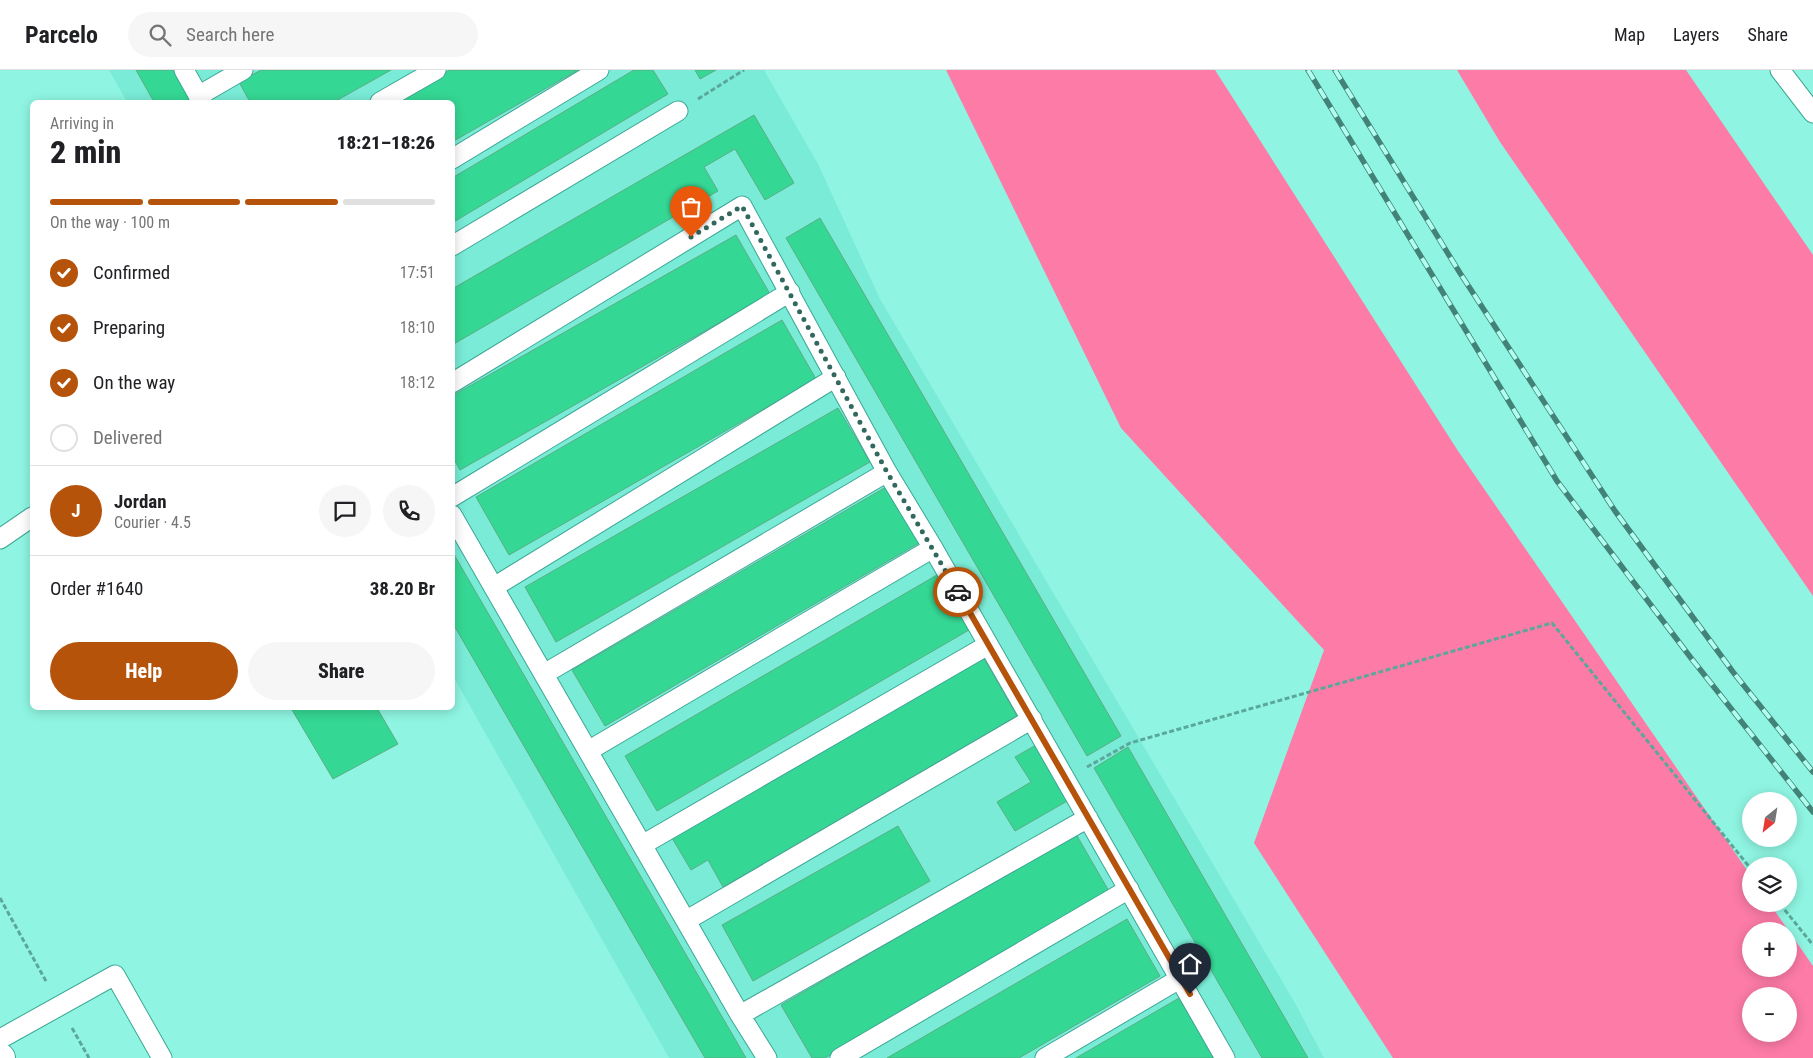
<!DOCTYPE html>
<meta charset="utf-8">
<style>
body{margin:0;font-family:"Roboto Condensed",sans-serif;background:#f6f6f6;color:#202124;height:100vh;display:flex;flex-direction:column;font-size:19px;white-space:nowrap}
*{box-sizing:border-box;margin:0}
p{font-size:16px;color:#757577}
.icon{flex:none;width:28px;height:28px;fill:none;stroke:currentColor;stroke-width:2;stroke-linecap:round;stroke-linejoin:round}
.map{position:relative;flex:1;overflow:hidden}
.side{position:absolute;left:30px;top:30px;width:425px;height:610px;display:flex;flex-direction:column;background:#fff;border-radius:8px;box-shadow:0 2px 12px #0003}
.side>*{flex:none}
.needle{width:32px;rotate:210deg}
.tools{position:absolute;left:1742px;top:722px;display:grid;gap:10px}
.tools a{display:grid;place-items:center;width:55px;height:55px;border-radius:50%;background:#fff;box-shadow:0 2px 12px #0003;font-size:25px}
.pin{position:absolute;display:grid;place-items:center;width:42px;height:42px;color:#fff;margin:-51px -21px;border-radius:50% 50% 50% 0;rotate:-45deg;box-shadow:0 0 5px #0007}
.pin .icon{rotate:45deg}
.courier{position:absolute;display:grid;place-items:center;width:50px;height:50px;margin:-25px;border:4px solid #b45309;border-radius:50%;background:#fff;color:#222;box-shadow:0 1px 6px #0007}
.head em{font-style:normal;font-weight:800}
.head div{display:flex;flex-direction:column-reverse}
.head{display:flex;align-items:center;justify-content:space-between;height:85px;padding:0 20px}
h1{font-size:32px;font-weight:800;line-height:38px}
.bar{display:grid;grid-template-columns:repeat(4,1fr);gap:8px 5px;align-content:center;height:60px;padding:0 20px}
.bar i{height:6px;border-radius:4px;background:#e0e0e0}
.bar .selected{background:#b45309}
.bar p{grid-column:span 4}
.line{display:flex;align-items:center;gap:12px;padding:0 20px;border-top:1px solid #e0e0e0}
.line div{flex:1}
.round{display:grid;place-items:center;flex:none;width:52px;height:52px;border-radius:26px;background:#f6f6f6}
ol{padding:0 20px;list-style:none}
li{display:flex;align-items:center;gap:15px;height:55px}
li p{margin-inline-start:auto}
li .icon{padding:5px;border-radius:50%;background:#b45309;color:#fff;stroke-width:4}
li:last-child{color:#757577}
li i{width:28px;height:28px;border:2px solid #e0e0e0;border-radius:50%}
.primary-button{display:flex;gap:10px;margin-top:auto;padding:10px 20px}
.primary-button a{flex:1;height:58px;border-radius:30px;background:#b45309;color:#fff;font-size:20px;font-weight:800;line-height:58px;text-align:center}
.primary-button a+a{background:#f6f6f6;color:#202124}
header{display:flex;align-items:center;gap:30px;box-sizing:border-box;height:70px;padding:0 25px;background:#fff;border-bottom:1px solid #e0e0e0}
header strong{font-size:24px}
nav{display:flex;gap:28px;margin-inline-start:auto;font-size:18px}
.search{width:350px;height:45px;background:#f6f6f6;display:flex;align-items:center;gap:12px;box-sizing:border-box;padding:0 18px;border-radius:28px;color:#757577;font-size:19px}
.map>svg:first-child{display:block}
</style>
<header>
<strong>Parcelo</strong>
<div class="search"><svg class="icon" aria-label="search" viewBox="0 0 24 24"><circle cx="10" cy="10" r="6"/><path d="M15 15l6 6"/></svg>Search here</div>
<nav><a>Map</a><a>Layers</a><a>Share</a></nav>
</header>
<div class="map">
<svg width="1813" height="988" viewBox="0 0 1813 988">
<rect width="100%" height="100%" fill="#8ff5e2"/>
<path fill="#79ebd6" d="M109,0H764L818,94L880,229L1295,933L1324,988H669L453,606L452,32H127Z"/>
<path fill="#fc7ba7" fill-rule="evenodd" d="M946,0H1215L1458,381L1751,806V834H1770L1813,896V988H1393L1254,773L1324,580L1121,358ZM1751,861H1789V899H1751ZM1751,926H1789V964H1751Z
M1457,0H1686L1813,185V526L1500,72Z"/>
<path fill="#35d794" stroke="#5cad85" d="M136,0H176L194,32H154Z
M261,0H391L334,32H250L239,12Z
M450,0H578L452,72V32H393Z
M634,0H653L668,24L452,153V108Z
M695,0H716L700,9Z
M754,45L794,113L765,130L735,79L704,97L718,121L452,275V219Z
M820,148L1121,666L1087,686L786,168Z
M736,165L770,224L460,400L452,386V326Z
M782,250L816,309L509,485L476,427Z
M838,338L870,392L556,572L525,517Z
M886,417L919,473L605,656L572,600Z
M452,481L746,988H705L452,552Z
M937,505L969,560L657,741L625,686Z
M983,587L1017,646L723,817L708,790L691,800L672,768Z
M291,638H377L398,674L333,709Z
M1036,675L1069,730L1015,761L997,732L1031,712L1015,687Z
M1128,677L1308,988H1262L1094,698Z
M898,756L930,811L753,911L722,855Z
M1076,764L1110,823L825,988H812L781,935Z
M1127,849L1160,906L1019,988H887Z
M1179,928L1213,987L1212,988H1076Z"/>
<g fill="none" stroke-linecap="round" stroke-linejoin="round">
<g stroke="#3ca796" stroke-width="21">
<path id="lane" d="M184,0L202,32
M1780,0L1813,43
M198,26L243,0
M380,32L436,0
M452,89L599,0
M452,176L678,41
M452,313L742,136L887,402L933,478L1225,988
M452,427L790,222
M452,445L740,945L767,988
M0,469L32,447
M494,517L836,307
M544,604L887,402
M588,681L933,478
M642,775L988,575
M687,850L1032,649
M740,945L1088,748
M0,969L115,905L162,988
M840,988L1129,819
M1045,988L1181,908"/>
</g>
<g stroke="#3ca796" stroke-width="30">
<path id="secondary" d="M0,987L1,988"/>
</g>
<path stroke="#5ba799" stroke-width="3" stroke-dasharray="5 2.5" stroke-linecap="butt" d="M698,29L744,0
M1087,697L1130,673L1552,553L1751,799
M0,828L47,913
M1780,834L1813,875
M72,958L89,988"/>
<use href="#lane" stroke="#fff" stroke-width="19"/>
<use href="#secondary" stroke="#fff" stroke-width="28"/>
<g stroke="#438277" stroke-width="5.5">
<path id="rail" d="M1308,0L1557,411L1691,588L1813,742
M1335,0L1460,203L1615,441L1733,602L1813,702"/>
</g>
<use href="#rail" stroke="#b0feee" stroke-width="4" stroke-dasharray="11" stroke-linecap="butt"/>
</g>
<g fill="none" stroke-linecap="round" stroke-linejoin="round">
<path stroke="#32685e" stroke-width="5" stroke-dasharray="0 9" d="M691,167L742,136L887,402L958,522"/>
<path stroke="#b45309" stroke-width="6" d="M958,522L1190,924"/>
</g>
</svg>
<div class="tools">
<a><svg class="needle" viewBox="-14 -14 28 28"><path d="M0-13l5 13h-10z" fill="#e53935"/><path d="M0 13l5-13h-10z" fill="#757577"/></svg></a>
<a><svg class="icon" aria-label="layers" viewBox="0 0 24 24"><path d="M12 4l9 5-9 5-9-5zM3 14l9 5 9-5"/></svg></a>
<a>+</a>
<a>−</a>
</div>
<div class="pin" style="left:691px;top:167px;background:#ea580c"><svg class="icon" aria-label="bag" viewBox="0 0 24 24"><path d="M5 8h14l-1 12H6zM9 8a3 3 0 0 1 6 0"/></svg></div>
<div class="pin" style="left:1190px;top:924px;background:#1f2937"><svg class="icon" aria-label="home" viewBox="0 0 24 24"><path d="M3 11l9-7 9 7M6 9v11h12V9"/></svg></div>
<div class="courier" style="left:958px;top:522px"><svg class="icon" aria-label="car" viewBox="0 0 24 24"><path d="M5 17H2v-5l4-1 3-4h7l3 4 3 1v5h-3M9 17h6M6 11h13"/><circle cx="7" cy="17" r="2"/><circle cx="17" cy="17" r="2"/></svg></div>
<section class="side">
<div class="head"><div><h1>2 min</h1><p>Arriving in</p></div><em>18:21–18:26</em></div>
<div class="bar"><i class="selected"></i><i class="selected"></i><i class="selected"></i><i></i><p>On the way · 100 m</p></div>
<ol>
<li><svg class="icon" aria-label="check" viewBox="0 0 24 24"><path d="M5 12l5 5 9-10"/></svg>Confirmed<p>17:51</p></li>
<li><svg class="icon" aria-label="check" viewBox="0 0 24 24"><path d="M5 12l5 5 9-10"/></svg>Preparing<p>18:10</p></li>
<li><svg class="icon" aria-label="check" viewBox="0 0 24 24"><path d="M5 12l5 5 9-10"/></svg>On the way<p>18:12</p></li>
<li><i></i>Delivered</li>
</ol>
<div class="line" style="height:90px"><b class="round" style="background:#b45309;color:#fff">J</b><div><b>Jordan</b><p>Courier · 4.5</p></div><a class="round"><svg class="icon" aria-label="chat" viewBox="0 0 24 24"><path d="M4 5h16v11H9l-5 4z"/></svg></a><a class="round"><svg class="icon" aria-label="phone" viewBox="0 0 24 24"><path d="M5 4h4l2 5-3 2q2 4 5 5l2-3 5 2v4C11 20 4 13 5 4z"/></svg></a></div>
<div class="line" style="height:65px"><div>Order #1640</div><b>38.20 Br</b></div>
<div class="primary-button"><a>Help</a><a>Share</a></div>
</section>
</div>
